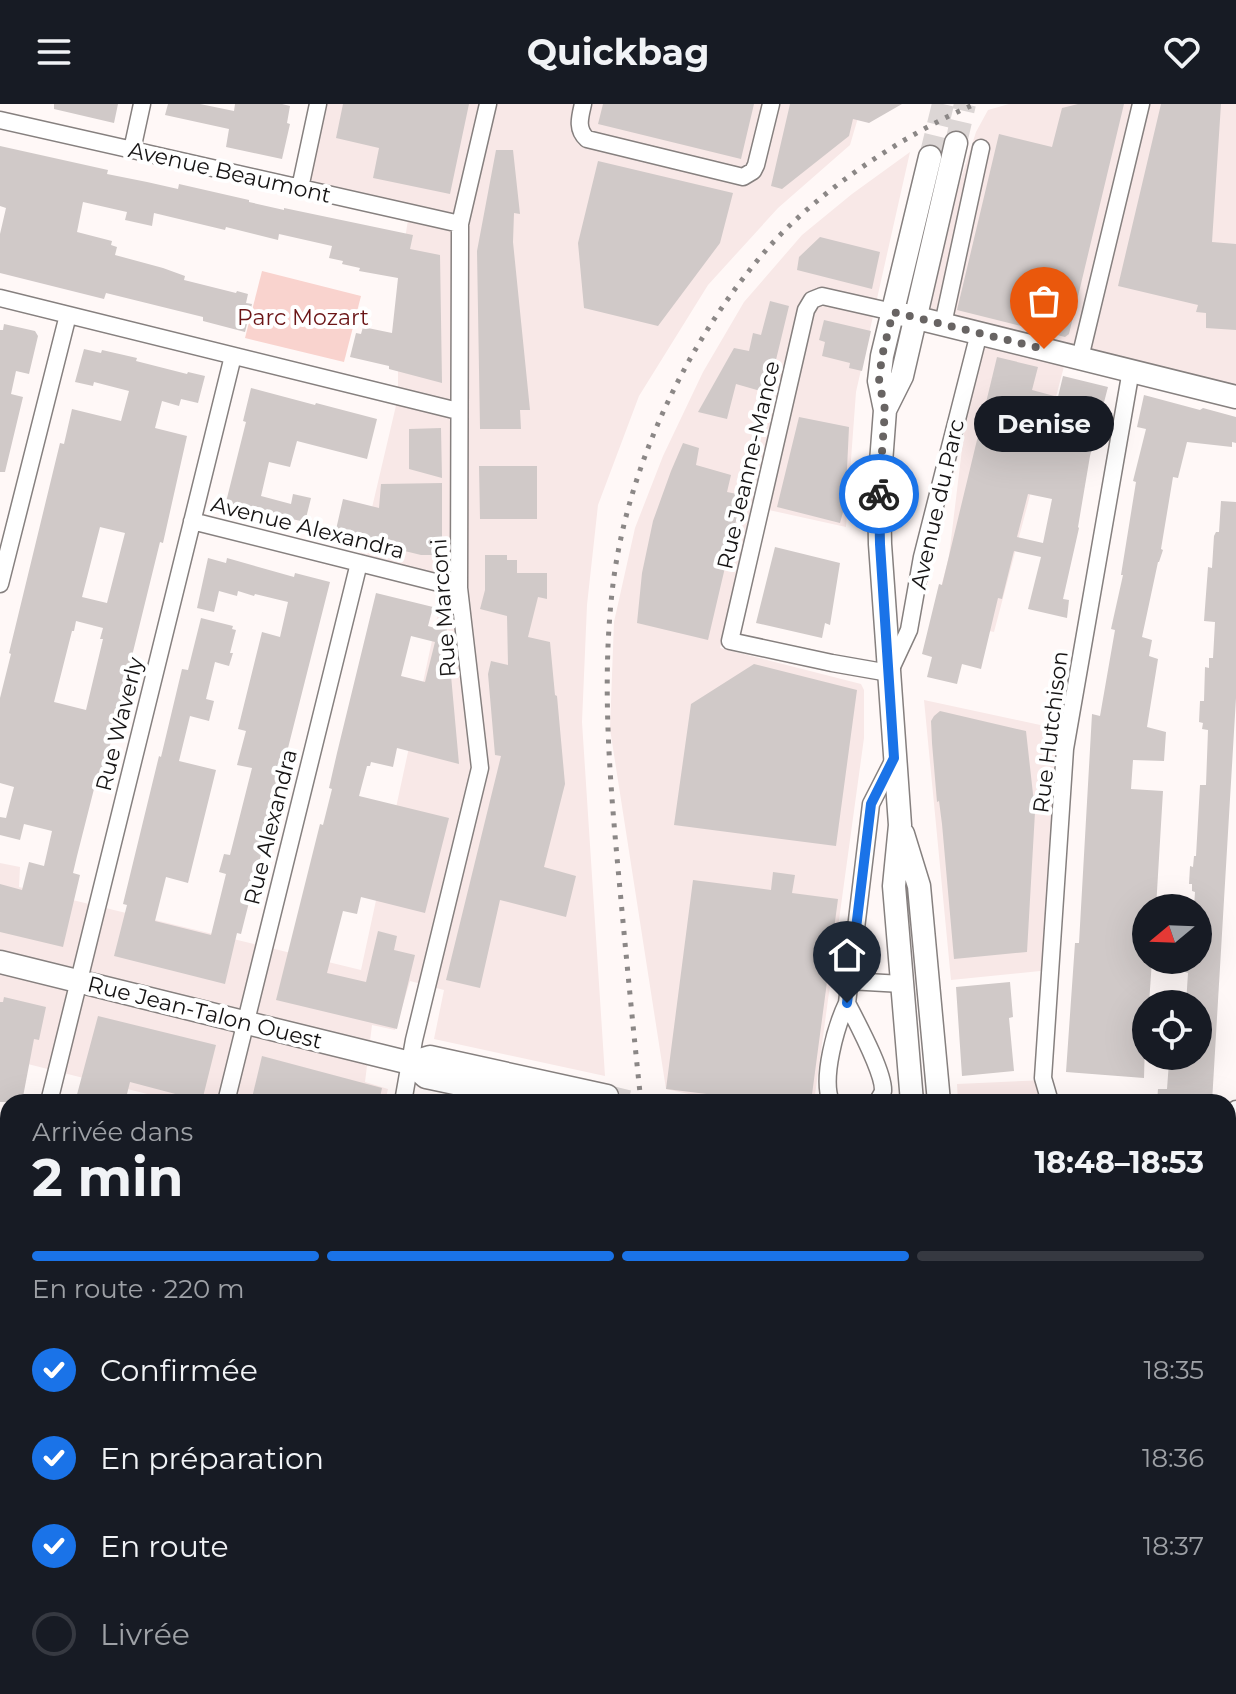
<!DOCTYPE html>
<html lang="fr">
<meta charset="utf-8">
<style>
body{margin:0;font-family:Montserrat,sans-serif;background:#242831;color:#f1f3f6;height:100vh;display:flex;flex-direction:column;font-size:30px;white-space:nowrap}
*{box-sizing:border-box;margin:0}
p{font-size:26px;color:#9ea1a6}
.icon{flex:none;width:44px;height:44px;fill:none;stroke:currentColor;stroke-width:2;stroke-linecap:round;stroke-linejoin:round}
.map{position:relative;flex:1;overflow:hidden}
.side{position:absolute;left:0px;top:990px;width:1236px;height:600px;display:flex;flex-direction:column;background:#171b24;border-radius:24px 24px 0 0;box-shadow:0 8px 32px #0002}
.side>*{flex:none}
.needle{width:52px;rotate:251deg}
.buttons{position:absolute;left:1132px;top:790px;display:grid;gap:16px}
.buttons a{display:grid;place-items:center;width:80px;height:80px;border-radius:50%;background:#171b24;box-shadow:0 8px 32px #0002;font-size:40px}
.pin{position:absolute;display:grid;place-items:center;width:68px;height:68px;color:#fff;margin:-82px -34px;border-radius:50% 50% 50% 0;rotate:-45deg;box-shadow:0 0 8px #0007}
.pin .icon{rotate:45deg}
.courier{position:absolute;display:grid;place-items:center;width:80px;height:80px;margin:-40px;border:6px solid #1a73e8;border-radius:50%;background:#fff;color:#222;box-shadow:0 2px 10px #0007}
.bubble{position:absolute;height:56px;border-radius:28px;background:#171b24;box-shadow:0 8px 32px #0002;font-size:26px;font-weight:700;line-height:56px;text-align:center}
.head em{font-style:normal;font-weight:700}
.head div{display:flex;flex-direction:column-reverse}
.head{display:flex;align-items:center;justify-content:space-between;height:136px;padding:0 32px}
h1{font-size:52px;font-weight:700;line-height:60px}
.bar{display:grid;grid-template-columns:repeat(4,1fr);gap:12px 8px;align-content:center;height:96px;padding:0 32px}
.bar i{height:10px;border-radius:6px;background:#363941}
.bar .selected{background:#1a73e8}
.bar p{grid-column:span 4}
ol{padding:0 32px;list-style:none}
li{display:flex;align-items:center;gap:24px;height:88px}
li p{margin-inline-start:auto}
li .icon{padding:8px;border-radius:50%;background:#1a73e8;color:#fff;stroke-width:4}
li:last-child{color:#9ea1a6}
li i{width:44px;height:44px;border:4px solid #363941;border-radius:50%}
header{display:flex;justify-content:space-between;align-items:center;height:104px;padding:0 32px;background:#171b24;font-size:36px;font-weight:700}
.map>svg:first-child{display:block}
</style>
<header><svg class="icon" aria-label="menu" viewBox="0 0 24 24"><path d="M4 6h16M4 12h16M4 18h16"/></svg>Quickbag<svg class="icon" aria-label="heart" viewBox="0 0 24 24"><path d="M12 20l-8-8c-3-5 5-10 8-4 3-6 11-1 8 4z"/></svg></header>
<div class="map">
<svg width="1236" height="1590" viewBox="0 0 1236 1590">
<rect width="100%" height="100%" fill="#fff8f7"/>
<path fill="#f8e8e7" d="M318,0H862L850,41L778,104L708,181L639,292L598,401L587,501L582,618L605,972L434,935L444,886L410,877L395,926L372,921L365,978L388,985L385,998H179L0,953V759L20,763L19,783L361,866L444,481L359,459L398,293V181L409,109L300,84Z
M1009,0H1236V288L1067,251L994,528L933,515L949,452L974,246L979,229L916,214L976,28L988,6Z
M910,48L856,288L846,423L755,403L720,544L861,580L864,586V634L814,998H725L666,985L610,625L614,518L635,424L663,352L703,268L744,198L802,131L852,90Z
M924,596L1068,627L1050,866L951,876Z
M1046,976L1048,998H958L957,980Z
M1228,1022L1236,1023V1192L1228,1191Z
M8,1195V1262L0,1260V1218Z
M437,1582H664L665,1590H436Z"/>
<path fill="#f9d3ce" d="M262,167L361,192L344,258L245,234Z"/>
<path fill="#d0c9c8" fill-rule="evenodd" d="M54,0H118L114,19L54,5Z
M168,0H200L234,7L235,0H282L290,2L287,19L290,20L282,55L226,43L229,25L165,11Z
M343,0H469L450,90L373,74L379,44L336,34Z
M603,0H754L741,55L598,20Z
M790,0H902L869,19L853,15L849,32L782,85L771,82Z
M1078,0H1124L1069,230L1065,233L957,206L999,30L1052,43L1062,4Z
M1161,0H1221L1212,138L1236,140V226L1206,224V209L1196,208L1198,201L1118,182Z
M0,42L108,66L107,70L147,78L178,85L179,80L249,96V98L284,106V104L413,131L410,145L440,151L442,279L389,265V262L350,253L356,229L361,230L363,223L392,229L398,174L359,167L360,164L342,160L343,157L329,154L332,142L279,130L278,136L226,123L225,126L154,109L152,122L125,116L127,108L83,98L77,128L112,137L111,141L117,143L115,151L163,164L185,172L184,176L236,189L237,187L248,190L246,199L252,200L245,228L203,217V213L106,189L104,195L0,169V130L6,104L0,102Z
M496,46H513L520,110L514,109L513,138L530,306H520L521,325H480L477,147Z
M598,57L733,89L720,139L658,222L584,204L578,139Z
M820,133L880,148L872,185L797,166L799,153Z
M770,197L789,202L768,289L736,280L727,315L698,308L734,244L749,247L753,229L761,231Z
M824,216L871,227L862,267L849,264L850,259L822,252L825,238L819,236Z
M4,220L35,227L38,232L29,270L16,267L11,290L23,293L5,368H0V226H3Z
M84,245L101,249L102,246L137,254L136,257L187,270L188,268L205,272L198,299L181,295L179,302L162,297L155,324L187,332L163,439L160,438L100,682L95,681L77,752L73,769L80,771L63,843L0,828V780L22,786L29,758L44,762L52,727L24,720L20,736L0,731V713L6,714L14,683L0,679V594L11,550L9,549L60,339L64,340L72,305L121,317L129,287L94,278L93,282L75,278ZM100,423L125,429L107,499L82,493ZM76,517L103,524L100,535H103L86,606L54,598L72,527H74Z
M997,253L1038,263L1032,286L1058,293L1063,272L1108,283L1090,352L1078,423L1079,424L1063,495L1069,496L1067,514L1028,505L1041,453L1014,447L1002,495L998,494L981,565L962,560L957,580L927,573L932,553L922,550L939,480L942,481ZM1028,390L1052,395L1043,439L1017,433Z
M251,284L315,301L316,299L377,315L367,355L297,337L290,363L269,358L261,392L291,400L293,390L311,394L305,418L279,412L278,415L225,402L246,318L243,317Z
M1144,291L1200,306L1203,304L1236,313V339L1232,338V343L1187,338L1178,374L1173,373L1161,445L1163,446L1159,458H1158L1142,533L1152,536L1149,552L1158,555L1147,623L1166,628L1164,657L1133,656L1131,685L1163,687L1156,804H1146V856H1152L1149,900H1146L1144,974L1066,968L1075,839H1079L1092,610L1100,612L1115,526L1111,525L1123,471H1121L1136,378L1133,377L1146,325L1137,323Z
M799,313L849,323L846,386H849L840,419L777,403Z
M441,324L442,374L409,365V325Z
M683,339L699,344L696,361L731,371L727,388L742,391L708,536L637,519L642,469L653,417L671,367Z
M479,362H537V415H480Z
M442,379V451H421L335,430L343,395L379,404L381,380Z
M1221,397L1236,398V594L1212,998H1157L1158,985H1167L1169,958H1171V952H1198V900H1186L1188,869L1185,868L1186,856H1198V804H1194L1195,788L1192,787V780H1189L1190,762L1193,763L1194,752H1196L1200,681H1206L1208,626L1202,625L1203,619L1199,618L1200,597H1204L1205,563L1209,564V554H1213L1215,518L1204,517L1208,463L1212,464L1214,432L1216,428H1219Z
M775,443L840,459L830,521L825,519L822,534L756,519Z
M485,451H507V456H517V469H547V495L538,493L528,533L550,538L555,591L557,592L565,680L544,763L576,772L566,813L500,796L480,884L446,876L501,652L495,651L488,570L491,557L508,561L507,512L480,505L485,486Z
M208,454L226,459L227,454L294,473L295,469L330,478L241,830L237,829L225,880L114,852L127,801L123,800L159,652L161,653L182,565L188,566L201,514L233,522L232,525L236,526L230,549H233L229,562L215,558L206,595L214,597L209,617L190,612L179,657L216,666L188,779L166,773L155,817L211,831L226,770L219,768L224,750L230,751L252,664L237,661L246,627L238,625L262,528L280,533L288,498L255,490L254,492L238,487L237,492L219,487L214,508L197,504Z
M376,489L433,503L428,522L438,525L443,505H445L459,660L397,644L393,663L371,658L370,662H367L359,692L449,714L425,809L361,793L357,810L343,807L327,869L366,878L378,827L397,832L394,846L415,851L397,925L276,896L320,720L323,721L332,685L329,684L337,649ZM411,532L435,538L425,578L401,572Z
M754,560L857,586L836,742L674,721L691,600Z
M940,607L1026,627L1035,708L1027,848L954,855L942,720L939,697L937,698L932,639L931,617L934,612Z
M773,768L795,771L792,789L838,795L811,998H773L666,985L693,776L771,786Z
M1010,878L1013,913L1009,914L1014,967L962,972L956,883Z
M4,893L46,903L39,936L34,935L22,998H0V898H3Z
M98,912L216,941L202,997L130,978L125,998H75Z
M262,952L382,984L379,998H251Z"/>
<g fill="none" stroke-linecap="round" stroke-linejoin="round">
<path stroke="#dcd6d5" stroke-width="22" stroke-dasharray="22 11" stroke-linecap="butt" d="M956,39L965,0
M930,53L943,0
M607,992L632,998"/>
<g stroke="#86807f" stroke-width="19">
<path id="street" d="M583,0C580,13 576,25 587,35L743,73L753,67L756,61L771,0
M0,16L460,120
M132,46L142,0
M300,84L318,0
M0,194L458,307
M893,208L822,192L812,196L806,206L730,537L832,559L889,569L909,526L922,453L979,229
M943,220L981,44
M1080,254L1141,0
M192,417L459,484
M0,480L68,211
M849,877L902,880
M847,899C856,917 884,968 883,987C882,990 879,995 877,998
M49,998L233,252
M226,998L359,459
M403,998L414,936L480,664L459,484L460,132V120L488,0
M831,998C821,974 836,922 847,899L871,700L894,655
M1050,998L1043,974L1065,645L1131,266
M1231,1083L1236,1005
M1228,1138L1230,1103
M0,1206L8,1172
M0,1259L8,1261
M1228,1475H1236
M445,1590L446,1582
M1200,1590L1201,1582"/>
</g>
<g stroke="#86807f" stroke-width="25">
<path id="secondary" d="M893,208L1236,293
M885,306L902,272L956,39
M903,730L919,782L939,998
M0,858L410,959L426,973L545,998
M410,959L430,953L607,992
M912,998L894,782L900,721L880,440L879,385L885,306L879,277L882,252L930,53
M1228,1083L1236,1084
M1228,1103L1236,1102"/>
</g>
<use href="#street" stroke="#fff" stroke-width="16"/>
<use href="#secondary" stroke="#fff" stroke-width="22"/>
<path stroke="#8b8786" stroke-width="5" stroke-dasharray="4 8" stroke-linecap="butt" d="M641,998C633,924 626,850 619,775C610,678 601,578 613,480C628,360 689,234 768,144C819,86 905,30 975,0
M701,1582L702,1590"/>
</g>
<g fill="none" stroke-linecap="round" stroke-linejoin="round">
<path stroke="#686463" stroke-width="8" stroke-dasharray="0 14.4" d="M879,390L885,306L879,277L882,252L893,208L1044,245"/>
<path stroke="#1a73e8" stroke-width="10" d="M847,899L871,700L894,654L880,440L879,390"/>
</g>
<g text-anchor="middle" stroke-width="8" stroke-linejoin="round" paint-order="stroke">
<g font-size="22" fill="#161414" stroke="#fff">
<text transform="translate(230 68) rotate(13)" y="8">Avenue Beaumont</text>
<text transform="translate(748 361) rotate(-77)" y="8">Rue Jeanne-Mance</text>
<text transform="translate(937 400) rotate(-77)" y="8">Avenue du Parc</text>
<text transform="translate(308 423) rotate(14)" y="8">Avenue Alexandra</text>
<text transform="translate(443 504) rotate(-94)" y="8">Rue Marconi</text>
<text transform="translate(119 620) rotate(-76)" y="8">Rue Waverly</text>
<text transform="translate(1050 628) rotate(-83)" y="8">Rue Hutchison</text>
<text transform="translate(270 723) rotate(-76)" y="8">Rue Alexandra</text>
<text transform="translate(205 908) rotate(14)" y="8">Rue Jean-Talon Ouest</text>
</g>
<g font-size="22" fill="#6b1516" stroke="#fff">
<text x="303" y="221">Parc Mozart</text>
</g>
</g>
</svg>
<div class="buttons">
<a><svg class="needle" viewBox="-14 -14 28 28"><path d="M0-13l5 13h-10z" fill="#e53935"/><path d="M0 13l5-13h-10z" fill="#9ea1a6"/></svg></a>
<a><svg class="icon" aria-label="locate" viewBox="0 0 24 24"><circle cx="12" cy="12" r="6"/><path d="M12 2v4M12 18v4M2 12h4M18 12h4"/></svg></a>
</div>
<div class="pin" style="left:1044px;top:245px;background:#ea580c"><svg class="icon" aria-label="bag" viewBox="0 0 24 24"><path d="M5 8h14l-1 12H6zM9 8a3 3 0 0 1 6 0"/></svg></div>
<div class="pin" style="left:847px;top:899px;background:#1f2937"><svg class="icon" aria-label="home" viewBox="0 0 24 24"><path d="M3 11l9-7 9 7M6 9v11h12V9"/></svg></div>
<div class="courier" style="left:879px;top:390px"><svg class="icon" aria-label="bike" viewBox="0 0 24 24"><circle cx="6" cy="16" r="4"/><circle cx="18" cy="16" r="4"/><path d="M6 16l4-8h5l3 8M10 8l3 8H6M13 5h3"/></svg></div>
<div class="bubble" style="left:974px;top:292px;width:140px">Denise</div>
<section class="side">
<div class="head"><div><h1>2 min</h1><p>Arrivée dans</p></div><em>18:48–18:53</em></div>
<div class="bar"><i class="selected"></i><i class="selected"></i><i class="selected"></i><i></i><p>En route · 220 m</p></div>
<ol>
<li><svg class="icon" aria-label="check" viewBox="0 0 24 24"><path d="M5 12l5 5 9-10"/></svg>Confirmée<p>18:35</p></li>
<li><svg class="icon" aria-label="check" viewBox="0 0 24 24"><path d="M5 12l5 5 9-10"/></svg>En préparation<p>18:36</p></li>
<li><svg class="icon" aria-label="check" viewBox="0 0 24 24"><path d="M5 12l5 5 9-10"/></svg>En route<p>18:37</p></li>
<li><i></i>Livrée</li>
</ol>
</section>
</div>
